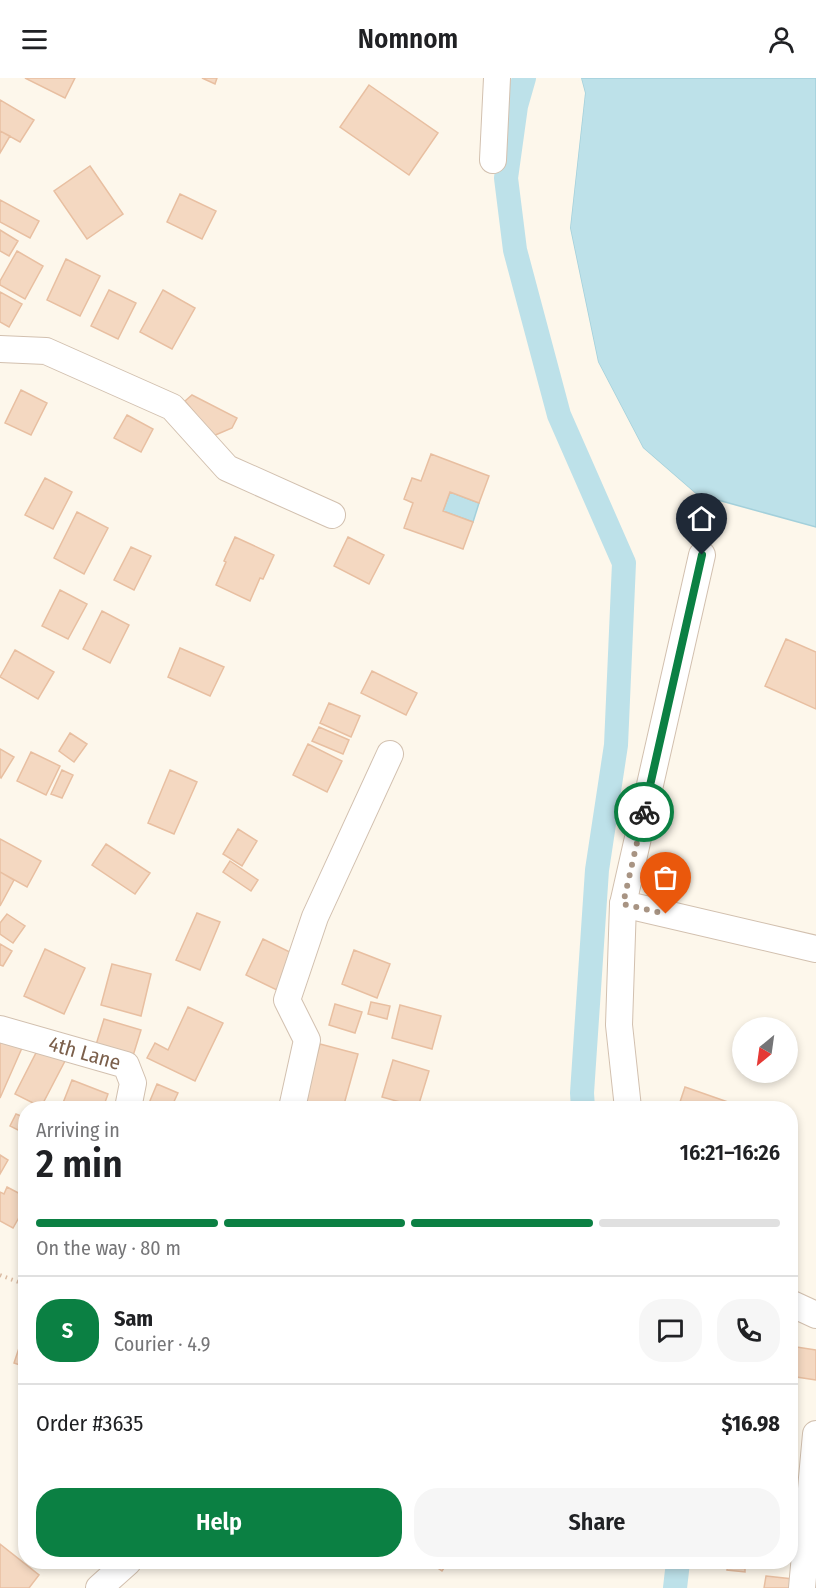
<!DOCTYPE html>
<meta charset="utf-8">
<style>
body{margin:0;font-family:"Fira Sans Condensed",sans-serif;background:#f6f6f6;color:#202124;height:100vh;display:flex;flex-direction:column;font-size:22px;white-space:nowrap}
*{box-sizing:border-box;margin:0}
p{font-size:20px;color:#757577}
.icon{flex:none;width:33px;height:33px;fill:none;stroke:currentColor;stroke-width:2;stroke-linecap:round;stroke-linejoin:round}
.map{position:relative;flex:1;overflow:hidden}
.sheet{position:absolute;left:18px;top:1023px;width:780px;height:468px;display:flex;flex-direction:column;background:#fff;border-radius:24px;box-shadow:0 3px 9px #0003}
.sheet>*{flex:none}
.needle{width:39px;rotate:209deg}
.buttons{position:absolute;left:732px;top:939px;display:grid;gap:12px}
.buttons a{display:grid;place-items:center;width:66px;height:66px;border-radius:50%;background:#fff;box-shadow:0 3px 9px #0003;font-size:30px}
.pin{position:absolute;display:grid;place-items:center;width:51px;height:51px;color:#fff;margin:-62px -26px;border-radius:50% 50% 50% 0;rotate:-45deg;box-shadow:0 0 6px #0007}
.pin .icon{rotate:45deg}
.courier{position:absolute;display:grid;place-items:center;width:60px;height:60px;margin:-30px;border:4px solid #0b8043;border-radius:50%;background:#fff;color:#222;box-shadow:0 2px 8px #0007}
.head em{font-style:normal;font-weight:600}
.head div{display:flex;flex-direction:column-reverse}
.head{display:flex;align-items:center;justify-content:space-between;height:102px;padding:0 18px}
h1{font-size:39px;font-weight:600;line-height:45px}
.bar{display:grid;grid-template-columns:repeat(4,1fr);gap:9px 6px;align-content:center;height:72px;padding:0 18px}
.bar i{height:8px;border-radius:4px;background:#e0e0e0}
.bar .current{background:#0b8043}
.bar p{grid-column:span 4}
.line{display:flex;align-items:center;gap:15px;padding:0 18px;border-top:2px solid #e0e0e0}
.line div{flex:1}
.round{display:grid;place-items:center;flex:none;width:63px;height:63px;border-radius:24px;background:#f6f6f6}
.action{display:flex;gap:12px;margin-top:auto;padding:12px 18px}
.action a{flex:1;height:69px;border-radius:24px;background:#0b8043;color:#fff;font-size:24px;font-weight:600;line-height:69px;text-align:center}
.action a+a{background:#f6f6f6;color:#202124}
header{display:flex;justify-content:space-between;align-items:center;height:78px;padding:0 18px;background:#fff;font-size:27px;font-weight:600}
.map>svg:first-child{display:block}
</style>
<header><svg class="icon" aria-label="menu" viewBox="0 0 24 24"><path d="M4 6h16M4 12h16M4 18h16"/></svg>Nomnom<svg class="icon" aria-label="person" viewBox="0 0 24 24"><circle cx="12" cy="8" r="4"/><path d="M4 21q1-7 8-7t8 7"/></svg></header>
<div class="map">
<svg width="816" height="1510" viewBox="0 0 816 1510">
<rect width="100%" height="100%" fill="#fdf7eb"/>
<path fill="#bde1e9" stroke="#a3d0db" stroke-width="1.5" d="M581,0H816V449L696,416L643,370L598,284L570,150L585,15Z
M450,414L479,425L473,444L443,433Z"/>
<path fill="#fdf7eb" d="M578,0H581L585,15L570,150L598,284L643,370L696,416L693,417L641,372L595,285L567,150L582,15Z"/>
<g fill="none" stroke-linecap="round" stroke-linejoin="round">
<path stroke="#bde1e9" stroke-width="24" d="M524,0L516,28L506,100L515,172L559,337L624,485L616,667L597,792L582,1015L583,1030
M675,1510L678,1484"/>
</g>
<path fill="#f4d8c1" stroke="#e8bfa1" stroke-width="1.5" d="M25,0H75L65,20Z
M202,0H217L215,6Z
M369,7L438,55L409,97L340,49Z
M0,22L34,42L20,64L0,53Z
M0,53L10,58L0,75Z
M90,88L123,136L87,161L54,113Z
M180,116L216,133L202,161L167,144Z
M0,122L39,143L30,160L0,144Z
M0,152L18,163L9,178L0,173Z
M17,173L43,188L25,221L0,207V203Z
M66,181L100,198L80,238L47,222Z
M109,212L136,225L118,261L91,248Z
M163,212L195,230L172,271L140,254Z
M0,214L22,226L9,249L0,244Z
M21,312L47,325L31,357L5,345Z
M192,317L237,340L232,350L213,358L185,323Z
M127,337L153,351L141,374L114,360Z
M431,376L489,398L479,425L450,414L443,433L473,444L463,471L404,450L413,425L404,421L412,400L421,403Z
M45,400L72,414L53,451L25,437Z
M77,434L108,450L84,496L54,480Z
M235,459L274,477L263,501L260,500L250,523L216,507L226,484L224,483Z
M348,459L384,477L369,506L334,488Z
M131,469L151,478L134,512L114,502Z
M60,512L87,526L68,561L42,548Z
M102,533L129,547L110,585L83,571Z
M786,561L816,574V631L765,608Z
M180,570L224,589L210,618L168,599Z
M15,572L54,594L38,621L0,599Z
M372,593L417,615L406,637L361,615Z
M329,625L360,638L351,659L320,645Z
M319,649L349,662L343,676L312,663Z
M70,655L87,666L74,684L59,673Z
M308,666L342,683L327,714L293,697Z
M0,671L14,679L1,700L0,699Z
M31,674L60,688L46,717L17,703Z
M62,692L73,697L62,720L51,716Z
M170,692L197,704L174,756L148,745Z
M238,751L257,763L242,788L223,776Z
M0,761L41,783L27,809L0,794Z
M106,766L150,795L135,816L92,787Z
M230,783L258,802L251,813L223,794Z
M0,794L14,802L0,828Z
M197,835L220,844L200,892L176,882Z
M7,836L25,848L13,865L0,856V845Z
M263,861L296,877L279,913L246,897Z
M0,866L12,873L3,888L0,887Z
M45,871L85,890L64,936L24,918Z
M354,872L390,886L377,920L342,906Z
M112,886L151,896L141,938L101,927Z
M371,924L390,928L387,941L368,936Z
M335,926L362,934L355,955L329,947Z
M400,927L441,938L432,971L392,960Z
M188,929L223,945L195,1003L147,980L155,965L168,972Z
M104,941L141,952L132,981L95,970Z
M0,961L22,970L0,1020Z
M320,966L358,976L343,1030H311L303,1028Z
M40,967L66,981L41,1029L15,1016Z
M393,982L429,993L418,1029L382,1019Z
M72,1002L108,1016L103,1030H61Z
M157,1006L178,1015L171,1030H147Z
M685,1009L745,1030H678Z
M16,1036L26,1040V1056L10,1048Z
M0,1077L8,1082L0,1096Z
M7,1109L26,1119V1127L13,1150L0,1143V1114L4,1116Z
M26,1162V1175L20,1172Z
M26,1249V1295L21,1294L23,1288L14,1285Z
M790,1268L816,1272V1302L790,1298Z
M0,1466L39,1497L29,1510H0Z
M429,1484H448L442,1493Z
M728,1484H745V1494L727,1492Z
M766,1498L793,1501L792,1510H764Z"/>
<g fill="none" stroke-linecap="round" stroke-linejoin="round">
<g stroke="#d2c0af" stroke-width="28">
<g id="minor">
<path d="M493,82L497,0"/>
<path d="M0,271L46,273L172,329L227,390L332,437"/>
<path d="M623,826L816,871"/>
<path id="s1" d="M0,951L126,987L133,1005L128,1030"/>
<path d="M292,1030L307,962L287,922L315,839L390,676"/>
<path d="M628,1030L619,947L623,826L702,477"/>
<path d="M790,1225L816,1237"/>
<path d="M99,1510L128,1484"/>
<path d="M802,1510L816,1356"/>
</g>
</g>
<path stroke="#dabba3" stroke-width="4" stroke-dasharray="1.5 4.5" stroke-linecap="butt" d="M0,1197L26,1207"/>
<use href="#minor" stroke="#fff" stroke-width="26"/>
</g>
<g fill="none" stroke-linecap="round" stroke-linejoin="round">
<path stroke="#a89483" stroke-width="6" stroke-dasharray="0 10.8" d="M644,734L623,826L666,836"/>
<path stroke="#0b8043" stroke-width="8" d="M644,734L702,477"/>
</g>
<g text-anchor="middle" stroke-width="5" stroke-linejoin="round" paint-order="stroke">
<g font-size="21" fill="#7b5f4b" stroke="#fffbf2">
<text dy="7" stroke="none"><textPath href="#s1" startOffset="88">4th Lane</textPath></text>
</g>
</g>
</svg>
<div class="buttons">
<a><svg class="needle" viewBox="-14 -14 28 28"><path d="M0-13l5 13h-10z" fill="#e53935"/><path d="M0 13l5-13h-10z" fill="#757577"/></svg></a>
</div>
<div class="pin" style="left:666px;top:836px;background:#ea580c"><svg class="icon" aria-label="bag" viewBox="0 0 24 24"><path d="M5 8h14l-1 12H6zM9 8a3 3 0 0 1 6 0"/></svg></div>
<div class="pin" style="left:702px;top:477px;background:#1f2937"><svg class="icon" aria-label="home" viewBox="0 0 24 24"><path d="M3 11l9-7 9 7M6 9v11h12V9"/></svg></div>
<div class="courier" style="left:644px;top:734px"><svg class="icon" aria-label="bike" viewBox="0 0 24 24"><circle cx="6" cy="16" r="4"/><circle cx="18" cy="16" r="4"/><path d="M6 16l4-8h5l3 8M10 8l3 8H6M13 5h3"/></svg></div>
<section class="sheet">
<div class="head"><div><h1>2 min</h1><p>Arriving in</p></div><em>16:21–16:26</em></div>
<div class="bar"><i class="current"></i><i class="current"></i><i class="current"></i><i></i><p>On the way · 80 m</p></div>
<div class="line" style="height:108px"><b class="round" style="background:#0b8043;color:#fff">S</b><div><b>Sam</b><p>Courier · 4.9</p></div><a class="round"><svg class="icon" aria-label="chat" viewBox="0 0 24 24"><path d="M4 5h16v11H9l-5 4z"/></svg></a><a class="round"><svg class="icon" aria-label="phone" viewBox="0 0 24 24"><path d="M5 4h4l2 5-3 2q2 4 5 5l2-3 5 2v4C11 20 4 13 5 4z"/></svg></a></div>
<div class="line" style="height:78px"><div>Order #3635</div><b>$16.98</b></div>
<div class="action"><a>Help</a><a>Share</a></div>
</section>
</div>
